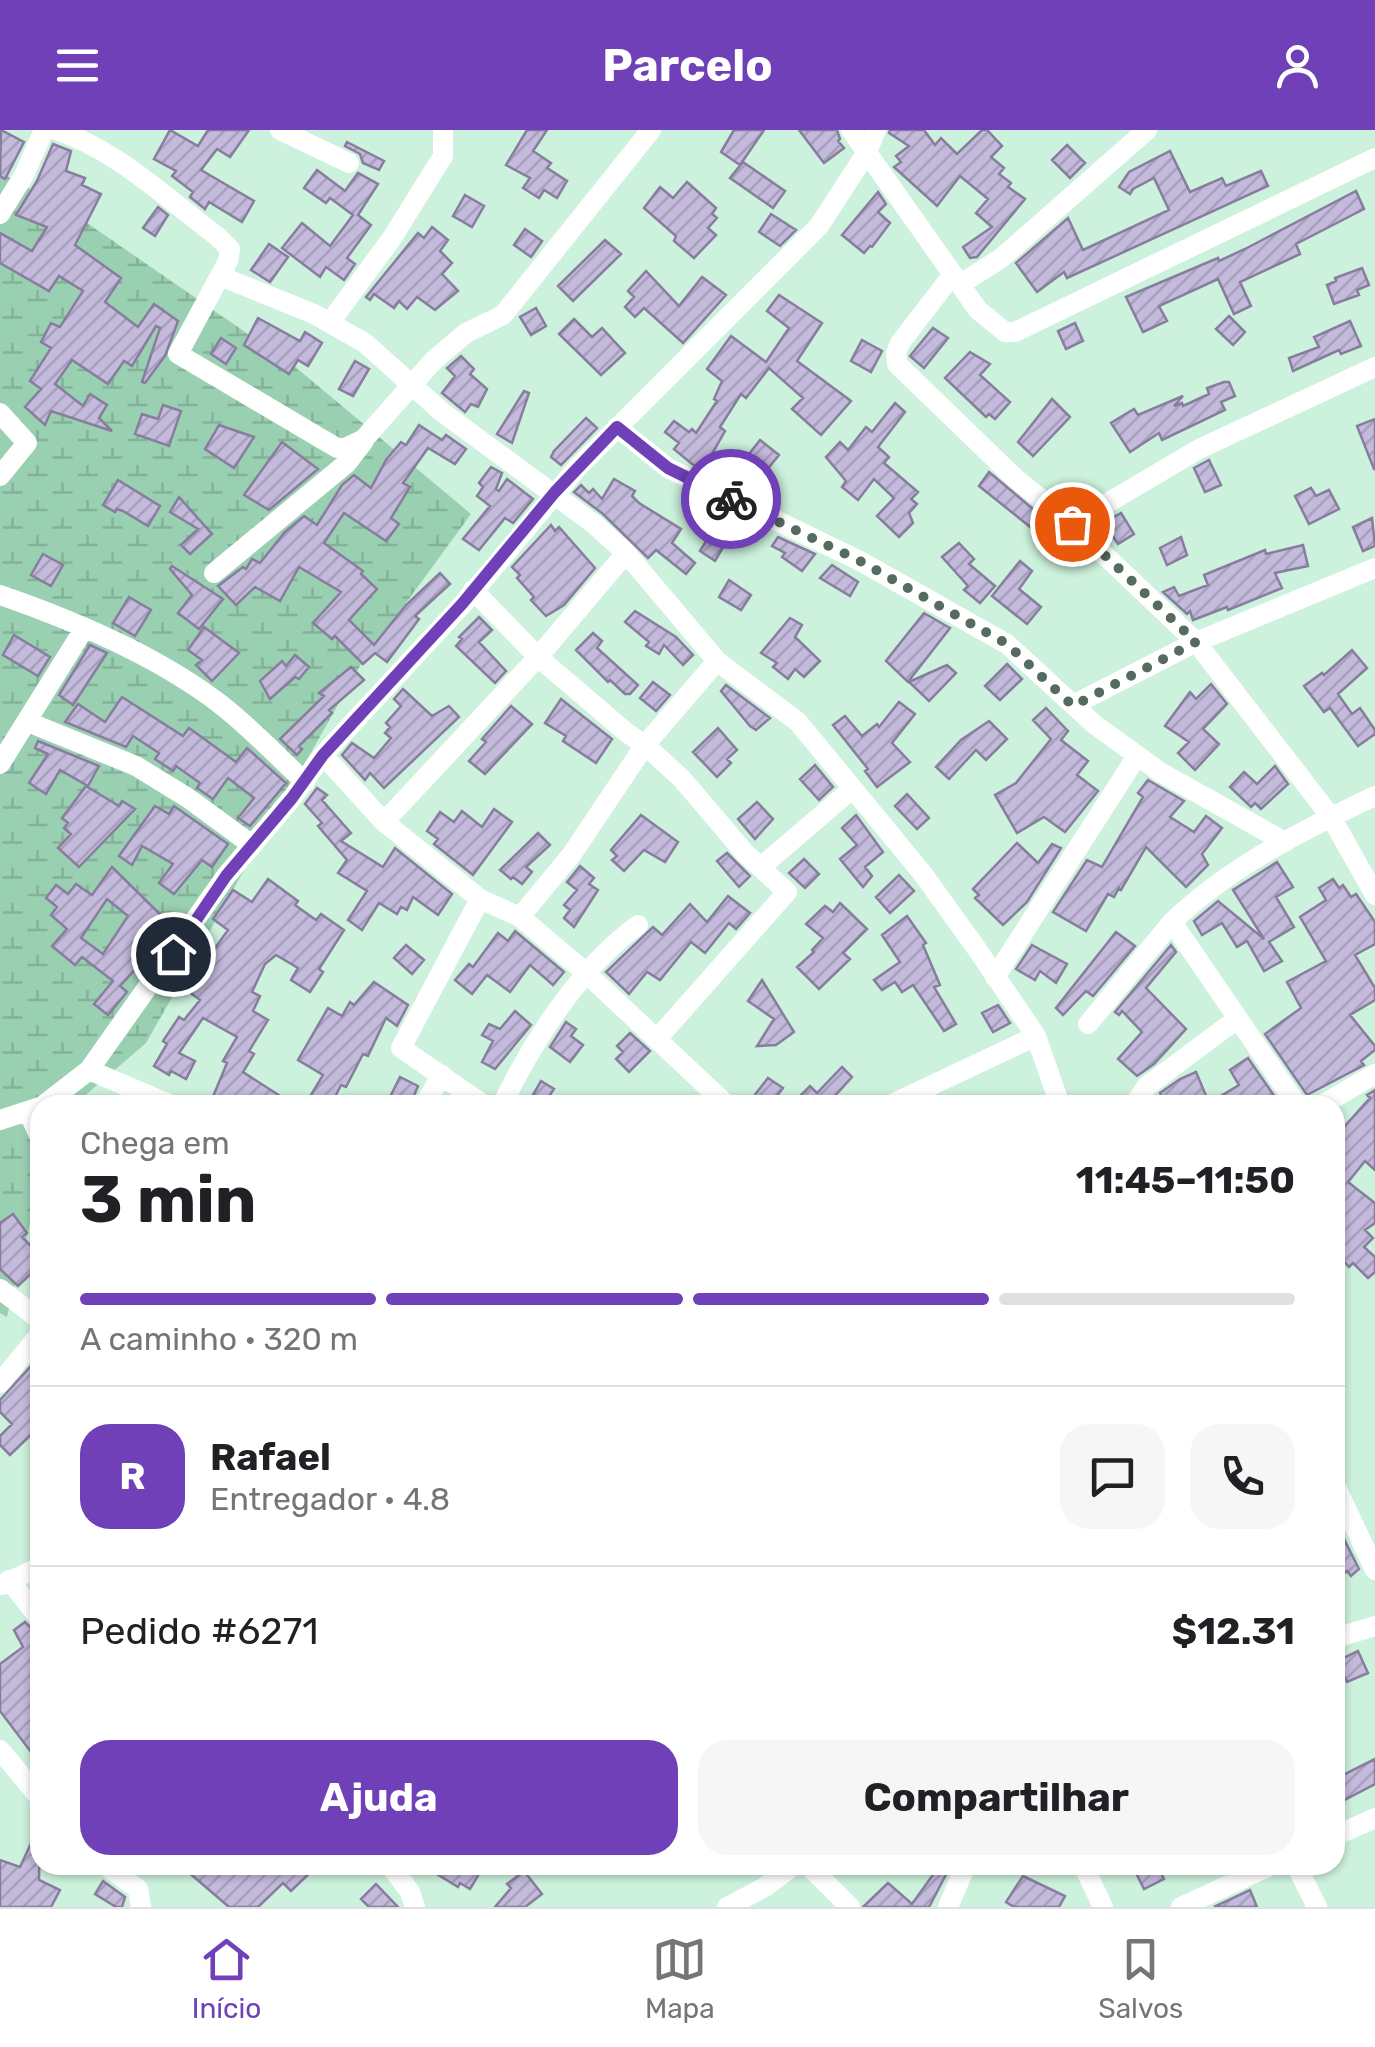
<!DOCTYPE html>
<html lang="pt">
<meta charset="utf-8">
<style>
body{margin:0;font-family:Rubik,sans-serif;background:#f6f6f6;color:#202124;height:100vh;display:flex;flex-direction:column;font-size:38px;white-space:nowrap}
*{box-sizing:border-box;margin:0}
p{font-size:32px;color:#757577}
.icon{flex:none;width:55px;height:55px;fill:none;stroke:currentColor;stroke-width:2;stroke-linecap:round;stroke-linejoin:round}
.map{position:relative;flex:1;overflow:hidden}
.drawer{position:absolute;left:30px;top:965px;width:1315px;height:780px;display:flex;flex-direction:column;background:#fff;border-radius:30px;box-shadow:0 2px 8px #0004}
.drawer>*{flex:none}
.pin{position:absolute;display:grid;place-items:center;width:85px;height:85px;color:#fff;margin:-42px;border:5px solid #fff;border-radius:50%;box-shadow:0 2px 10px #0007}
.courier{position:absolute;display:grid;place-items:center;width:100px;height:100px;margin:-50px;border:8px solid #6f40b7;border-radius:50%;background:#fff;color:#222;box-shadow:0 2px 12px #0007}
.summary em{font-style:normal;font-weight:700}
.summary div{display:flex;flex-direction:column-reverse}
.summary{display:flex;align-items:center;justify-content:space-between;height:170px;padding:0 50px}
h1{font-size:65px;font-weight:700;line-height:75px}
.bar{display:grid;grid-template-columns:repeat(4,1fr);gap:15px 10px;align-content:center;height:120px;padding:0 50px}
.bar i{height:12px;border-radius:8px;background:#e0e0e0}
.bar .current{background:#6f40b7}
.bar p{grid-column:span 4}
.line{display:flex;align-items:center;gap:25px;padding:0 50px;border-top:2px solid #e0e0e0}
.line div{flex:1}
.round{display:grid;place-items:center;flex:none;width:105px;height:105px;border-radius:30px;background:#f6f6f6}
.primary-button{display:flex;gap:20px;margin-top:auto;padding:20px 50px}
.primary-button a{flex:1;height:115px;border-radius:30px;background:#6f40b7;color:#fff;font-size:40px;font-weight:700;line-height:115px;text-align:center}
.primary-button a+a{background:#f6f6f6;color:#202124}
header{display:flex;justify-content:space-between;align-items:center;height:130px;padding:0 50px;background:#6f40b7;color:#fff;font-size:45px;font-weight:700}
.dock{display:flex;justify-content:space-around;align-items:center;height:140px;border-top:2px solid #e0e0e0;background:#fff;font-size:28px;color:#757577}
.dock a{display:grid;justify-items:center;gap:5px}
.dock .current{color:#6f40b7}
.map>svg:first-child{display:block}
</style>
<header><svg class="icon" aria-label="menu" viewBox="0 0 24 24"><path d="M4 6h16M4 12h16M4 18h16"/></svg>Parcelo<svg class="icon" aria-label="person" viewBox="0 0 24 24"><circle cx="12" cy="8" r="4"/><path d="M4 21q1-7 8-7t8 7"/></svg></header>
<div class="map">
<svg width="1375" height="1777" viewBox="0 0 1375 1777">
<defs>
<pattern id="wetland-marsh" width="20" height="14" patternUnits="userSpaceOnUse" patternTransform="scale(2.5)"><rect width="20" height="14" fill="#9ad0b2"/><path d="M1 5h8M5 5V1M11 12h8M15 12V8" fill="none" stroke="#84b298"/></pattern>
<pattern id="building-hatch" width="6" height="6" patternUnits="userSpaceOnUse" patternTransform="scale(2.5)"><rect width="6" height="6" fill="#c3badc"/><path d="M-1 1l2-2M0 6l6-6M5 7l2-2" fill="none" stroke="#a7a0bc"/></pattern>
</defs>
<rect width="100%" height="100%" fill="#ccf1dc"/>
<path fill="url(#wetland-marsh)" d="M0,42L77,86L293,235L471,384L360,536L146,913L74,975H40V1053L7,1187L0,1183Z"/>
<path fill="url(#building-hatch)" stroke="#877e9e" stroke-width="2.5" fill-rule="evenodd" d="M1,0L24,12L5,49L0,46Z
M170,0L198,16L208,0H249L230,27L217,19L201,40L254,71L242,92L209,72L205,79L190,67L193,62L172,46L176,41L154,29Z
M527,0H547L533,21L551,33L547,38L567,51L557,68L544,60L539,68L523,58L530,48L506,35Z
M734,0H764L740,35L721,22Z
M799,0H837L840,9L838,11L844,18L824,33Z
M890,0H924L935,15L941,8L957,24L982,0H987L1002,16L991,27L1004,38L999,44L1011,53L1008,57L1025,69L977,127L970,128L963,117L992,97L976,83L988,69L960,46L937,76L894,37L901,32L896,26L909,16L889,3Z
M347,12L384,31L379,40L363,33L360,24L345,16Z
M53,14L71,21L66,41L85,48L82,55L101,64L75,115L121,148L105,172L138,197L154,174L178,191L165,226L145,253L142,252L160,198L156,196L132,236L124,231L108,254L72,230L55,254L83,276L90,264L107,275L99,288L112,301L51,281L45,295L25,277L41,259L30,251L51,218L41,212L51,193L60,197L83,161L59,146L49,161L0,133V103L32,121L47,97L16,85L37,51Z
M1067,15L1085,33L1070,48L1052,30Z
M1170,21L1190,62L1222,48L1226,56L1261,41L1268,56L1067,148L1064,142L1037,162L1016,133L1068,88L1083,120L1169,80L1154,48L1133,59L1130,64L1119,57L1129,42Z
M743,32L785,61L773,78L730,48Z
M317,40L345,61L358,43L378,54L358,85L371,95L347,128L355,134L344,150L326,137L320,147L282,118L302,93L330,116L353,85L330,68L326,73L304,58Z
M687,52L716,78L712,84L717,88L708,98L716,105L694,128L674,111L676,106L644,78L660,57L673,68Z
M1356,61L1364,79L1296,114L1300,124L1240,152L1251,176L1234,184L1218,149L1159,176L1167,191L1143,202L1126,167L1218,128L1219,131L1245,119Z
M878,62L886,74L878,82L890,93L872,117L870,116L864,123L842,105Z
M465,65L484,76L472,97L453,86Z
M158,77L168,85L155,106L143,98Z
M771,84L796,100L780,116L759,102Z
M432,97L448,110L440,121L452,133L442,144L458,161L435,180L417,167L407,179L399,171L394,178L374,164L370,170L366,167L418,103L424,108Z
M525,99L542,111L531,127L514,115Z
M605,110L621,124L573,171L558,156Z
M269,114L288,127L270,152L251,140Z
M1362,138L1369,155L1357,160L1359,165L1334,174L1327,155L1336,151L1335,148Z
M646,141L679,176L702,147L726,165L683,213L644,178L635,187L625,177L634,167L628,161Z
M779,165L822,193L797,231L851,271L821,305L792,279L803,268L769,238L746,268L741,264L720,297L725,301L708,331L723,343L719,348L692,334L674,319L679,313L665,302L674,291L689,302L692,299L696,303L717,271L714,269L722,251L707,239L731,206L766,232L789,198L767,181Z
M536,178L546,196L531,205L520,187Z
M1229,186L1245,202L1233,215L1216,199Z
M258,188L300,211L305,202L322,213L308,236L298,230L289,244L244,215Z
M574,189L592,207L602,198L625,223L601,245L559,204Z
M1350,191L1361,216L1341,224L1339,220L1293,241L1289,228L1319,217L1314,207Z
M1075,193L1083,211L1066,219L1058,201Z
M933,198L948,208L924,238L910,226Z
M221,208L236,218L226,234L211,224Z
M862,210L882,221L871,242L851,231Z
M970,222L990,234L980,245L1010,272L995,289L989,284L986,287L945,248Z
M461,226L474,239L470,244L487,259L478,277L471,274L465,282L442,263L455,246L447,238Z
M355,231L369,239L353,266L339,259Z
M1224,252H1229L1235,266L1221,272L1225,280L1162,310L1159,303L1130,322L1111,293L1134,279L1138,285L1183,266L1174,276L1182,273L1183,276L1209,264L1207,258Z
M524,261L529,263L512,313L497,304Z
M1052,269L1070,287L1033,326L1018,312Z
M895,273L905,282L878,317L889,327L884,333L918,362L911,369L917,374L909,383L913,393L899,407L877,386L894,368L874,349L858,370L842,357L846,351L826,327L840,312L848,320L866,297L872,302Z
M163,275L181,281L169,316L135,304L142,284L158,289Z
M586,288L597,298L561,335L551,327L554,321Z
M1375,289V339H1374L1357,296Z
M219,295L254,307L234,338L205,319Z
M419,295L442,310L446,305L466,319L455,334L428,318L403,353L410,357L391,388L399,394L386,411L344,383L324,413L363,441L361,444L377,459L349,490L374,515L406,475L440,443L450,454L415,486L419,489L387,532L375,523L363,534L335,506L332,509L313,493L341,462L299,437L280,471L255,457L236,475L218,456L243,437L246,439L252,429L260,433L285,402L304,386L317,395L342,355L354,345L371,358L386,330L401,312L406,315Z
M760,310L779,325L756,353L738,338Z
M282,312L318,339L269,380L244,365Z
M1209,330L1221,355L1205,362L1194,338Z
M491,337L502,343L496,359L499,361L507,349L533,369L513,393L505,388L479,420L463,409L490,376L477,366L483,357L479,353Z
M989,342L1059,401L1049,412L979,356Z
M614,349L635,361L632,366L639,373L681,399L672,413L695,433L686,444L656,420L648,428L603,384L574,362L581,355L589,363L593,359L602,369Z
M118,350L160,376L148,396L123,381L117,379L115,382L103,375Z
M1311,358L1316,366L1329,360L1339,379L1309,394L1295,366Z
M179,367L212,404L190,424L181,415L198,399L170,382Z
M1121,383L1134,404L1118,414L1104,393Z
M1372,388L1375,416L1363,421L1353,397Z
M551,395L555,401L559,397L595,438L564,475L546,486L531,470L534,467L517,448L520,445L512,437Z
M710,405L725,414L715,431L700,421Z
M778,407L815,424L802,441L782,427L785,423L772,416Z
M1181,407L1187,425L1167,435L1160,418Z
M959,413L974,429L969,434L995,456L980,473L964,460L968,456L942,427Z
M1303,415L1308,436L1275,443L1282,458L1228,480L1227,477L1193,490L1190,481L1187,484L1163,462L1174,457L1179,466L1208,455L1204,445L1265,420L1266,424Z
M43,424L63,435L51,456L31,445Z
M1020,431L1032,441L1019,459L1041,477L1027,494L992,466Z
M832,435L858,452L850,466L820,448Z
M172,436L223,469L199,499L178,483L192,465L170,439Z
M729,450L751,465L741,480L719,467Z
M129,467L151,480L135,506L113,493Z
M635,481L676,507L693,525L683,535L664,515L659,524L646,516L649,512L625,492Z
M924,483L950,498L908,552L886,531Z
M479,487L492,500L479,512L506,541L495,553L456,516L462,509L459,507Z
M790,488L802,495L795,507L820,531L804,547L795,539L788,549L773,537L777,533L761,523Z
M204,497L239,523L212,551L196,535L202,530L188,520Z
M593,503L602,511L597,518L638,555L630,564H625L610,550L608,552L576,520Z
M14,505L50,527L38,546L3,525Z
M90,515L107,523L73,575L59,565Z
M1352,520L1367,538L1338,564L1352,584L1360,578L1375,600V604L1358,616L1330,578L1324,582L1304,556L1322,543L1324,545Z
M295,525L309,537L299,549L295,547L270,569L260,551L282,531L286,536Z
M1007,534L1022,549L1000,570L985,556Z
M947,535L956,543L929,571L909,552Z
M351,537L364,550L329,580L332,583L299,616L302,619L297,625L280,609L324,566L319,563Z
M653,552L670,565L656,581L640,568Z
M1211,554L1227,574L1203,599L1219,614L1195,640L1178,623L1189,612L1165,596L1190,562L1196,569Z
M726,555L770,588L756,600L750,596L721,561Z
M403,559L432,586L449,576L459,587L384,658L370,643L365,650L342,625L352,613L374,628L391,608L385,603L390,597L386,593L401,576L394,569Z
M122,567L183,606L189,598L236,632L247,618L286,653L250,696L238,688L254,668L228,648L213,669L197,658L200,653L176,636L173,641L155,629L159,623L133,606L126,617L65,592L78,574L105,592Z
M561,569L612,609L596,633L563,611L566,606L545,593Z
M899,572L915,584L892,613L910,632L877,657L865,641L868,639L833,595L845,586L862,606L877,594L879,597Z
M511,576L532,594L485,644L469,631L486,612L482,609Z
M1046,578L1068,601L1061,610L1088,631L1077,645L1098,661L1065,702L1044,687L1017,703L995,665L1016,653L1051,609L1033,590Z
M989,591L1007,609L986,630L976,620L949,649L936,637L961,610Z
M718,598L737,620L727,629L731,633L717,647L693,622Z
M38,611L99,636L88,656L60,640L46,664L29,653L48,624L35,618Z
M815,635L833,657L819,670L800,649Z
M1275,636L1288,654L1261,679L1255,673L1251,677L1230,657L1244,642L1257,654Z
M1148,650L1184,671L1170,687L1194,702L1206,686L1222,698L1202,724L1208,735L1186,757L1146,717L1121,760L1119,758L1114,767L1108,764L1086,801L1053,782L1087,730L1102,737L1143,667L1138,663Z
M86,656L119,676L122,671L135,679L79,737L58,718L71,704L64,698L68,693L62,688Z
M317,658L327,665L322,670L351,703L341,711L383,737L395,718L452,764L438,785L413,767L407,780L401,777L397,784L379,773L362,800L348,790L367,761L338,743L347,730L318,696L322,693L305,674Z
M907,664L929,688L917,699L895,676Z
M757,672L773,689L755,709L738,689Z
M155,676L169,684L174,676L228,714L212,737L202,730L174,764L159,753L173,734L142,716L132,735L119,726Z
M494,679L512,692L473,745L434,714L438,709L427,701L440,682L454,692L462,681L482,697Z
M641,685L678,712L665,732L644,720L624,741L612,730L617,726L611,720Z
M856,685L883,722L865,737L872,746L863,757L840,729L857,715L842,698Z
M538,703L550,715L526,737L532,742L522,754L513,747L511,749L500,740Z
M1017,713L1038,733L1052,714L1061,718L1027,772L1003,795L975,768L979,765L973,759Z
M727,723L750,746L739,757L717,731Z
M804,729L819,744L805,758L789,743Z
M1277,732L1293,757L1276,767L1294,797L1269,812L1282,831L1264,841L1247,811L1237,817L1222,793L1202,805L1194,791L1218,771L1264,809L1233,760Z
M580,736L594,748L589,754L598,760L574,797L564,788L570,780L564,775L577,760L567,752Z
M112,737L173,797L146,836L141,833L120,856L127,862L108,885L94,874L113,851L82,827L75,835L52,816L67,799L51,785L57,777L46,768L56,755L68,764L76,754L92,765ZM107,769L128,786L103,824L81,808Z
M899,745L914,761L890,783L876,767Z
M268,749L298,771L295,775L316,790L321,784L344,800L319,839L323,842L310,862L291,850L298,838L276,825L265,834L252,862L260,866L253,881L268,890L249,921L254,924L243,942L294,975H226L212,969L227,933L223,931L237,907L203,888L179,923L195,931L186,949L171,941L169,945L154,936L167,914L163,911L179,887L184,890L200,870L176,852L186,838L181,834L194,817L210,825L228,800L213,789L233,760L252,772Z
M1333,749L1339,758L1343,755L1351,767L1356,764L1375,792V814L1355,825L1375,858V870L1350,885L1375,916V920L1361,931L1364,935L1307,965L1265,904L1301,878L1287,852L1326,831L1300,787L1326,770L1319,758Z
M728,766L750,783L736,799L729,793L705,823L691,812L660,850L647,842L629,864L606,842L653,797L662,805L690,774L707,792Z
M840,773L867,799L843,823L850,829L819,859L797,837L814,822L812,820L823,808L806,794L825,776L833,782Z
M907,786L926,813L923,815L940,855L934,857L956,894L944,901L913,855L902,862L895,852L882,860L874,850L900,832L882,805Z
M515,801L564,842L553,855L530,835L510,862L487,845L472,864L455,850L469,834L473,837L498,803L508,811Z
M1116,802L1135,816L1093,866L1086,861L1063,885L1056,878Z
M406,815L424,830L412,844L394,828Z
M1032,815L1067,834L1056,853L1040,841L1035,850L1016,839Z
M1171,815L1176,822L1146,858L1186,899L1154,934L1137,946L1118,929L1142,902L1122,881L1119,885L1115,882Z
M762,850L794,902L776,915L757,916L774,889L748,871Z
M374,852L408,875L397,896L386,888L368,926L363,924L346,957L341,955L331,975H305L323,945L298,930L328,878L342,886L350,872L354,875Z
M998,875L1010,893L993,902L982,883Z
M515,881L531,895L495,939L482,932L493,911L482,905L489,894L500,899Z
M566,892L576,899L571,906L583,915L570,932L550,917Z
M630,903L650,921L629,942L616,929L623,922L617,916Z
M1248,928L1277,970L1269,975H1165L1160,963L1180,949L1196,942L1209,973L1239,955L1230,940Z
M842,937L852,947L833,968L839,975H791L810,956L817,963Z
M400,947L418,956L410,975H386Z
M768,948L783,958L770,975H747Z
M541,951L554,959L543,975H527Z
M1375,960V1040L1365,1031L1348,1052L1375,1073V1093L1365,1100L1373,1108L1364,1117L1375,1127V1142L1368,1148L1353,1133L1349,1137L1335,1122V1007L1370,968L1367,965Z
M13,1084L27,1103L22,1107L40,1125V1135L18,1156L0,1139V1093Z
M40,1226V1296L10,1325L0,1315V1306L12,1294L0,1282V1270Z
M1335,1391L1359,1439L1351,1446L1347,1441L1335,1452Z
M25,1492L40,1507V1614L31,1622L0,1581V1534L23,1517L14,1500Z
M1358,1521L1368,1543L1347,1552L1337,1531Z
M1375,1629V1654L1335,1675V1649Z
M40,1694L39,1750L60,1760L51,1777H0V1730L20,1737Z
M180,1735H318L291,1761L283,1753L258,1777H229Z
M422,1735H463L479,1744L470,1759L460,1753L458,1757Z
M940,1735H951L929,1777H863L888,1753L912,1774Z
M1132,1735H1157L1164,1749L1144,1759Z
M524,1741L542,1764L525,1777H495L511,1758L507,1754Z
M1023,1746L1065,1766L1059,1777H1014L1006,1772Z
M103,1751L125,1767L122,1777H116L95,1764Z
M376,1754L398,1777H369L361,1769Z
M1250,1760L1257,1777H1214Z"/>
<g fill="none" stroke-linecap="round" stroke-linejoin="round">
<path stroke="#fff" stroke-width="20" d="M56,0C117,20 166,68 217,106L230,119L228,131L178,224L337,318H345L364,309L434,230L466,203L503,185L651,0
M280,0L349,33
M851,0L978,180L1005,202H1015L1375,28
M0,84L24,45L44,0
M953,144L900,213L896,223L897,234L1015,348L1072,394L1196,512L1331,687L1375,765
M220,146L314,184L365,213L442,282L594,394L626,423L717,531L798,592L923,744L979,822L1036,906L1060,975
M962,153L1000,129L1147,0
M331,191L392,108L443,26V0
M0,283L27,313L0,346
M617,297L668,338L860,431L1007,514L1094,594L1160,642L1285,712
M1072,394L1199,319L1375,237
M214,443L347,333L364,311
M473,460L538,527L627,603L645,615L682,649L745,723L787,762L657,909
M0,465C75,491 156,525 220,574C250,597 277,626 305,652
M1073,575L1196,512L1375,438
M28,592L136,636L188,668L252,715
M323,625L384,692L480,769L520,787L585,842L727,975
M0,634L84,499
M384,692L538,527L626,423
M761,737L852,659
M480,769L401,918L484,975
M520,787L572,724L645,615L717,531
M995,847L1137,626
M1088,894L1172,792
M89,940L171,975
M44,975L89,940L226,746L292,668L323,625L463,474L577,338L819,96L867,22L876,0
M424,975L442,945
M502,975C532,912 581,836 638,795
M890,975L1036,906
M1134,975L1147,956L1237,889
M1297,975L1172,792C1229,737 1303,700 1375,666
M1322,975L1375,944
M29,983L40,1008
M0,990L40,977
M0,1159L40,1190
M0,1253L40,1204
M1335,1355L1375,1440
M9,1450L40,1489
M1,1455L40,1437
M1335,1508L1375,1496
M0,1620L40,1668
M1335,1706L1375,1688
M105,1735L138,1759L141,1777
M390,1735L410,1762L415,1777
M808,1735L850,1777
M1083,1735L1103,1777
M1296,1735L1317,1777
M727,1777L765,1757L794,1735
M948,1777L966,1735
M1181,1777L1272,1735"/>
</g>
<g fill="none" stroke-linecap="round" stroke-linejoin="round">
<path stroke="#556b5f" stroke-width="10" stroke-dasharray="0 18" d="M731,369L860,431L1007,514L1073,576L1196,512L1072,394"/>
<path stroke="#6f40b7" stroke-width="12" d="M173,824L226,746L292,668L323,625L462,474L555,362L617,297L668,338L731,369"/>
</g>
</svg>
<div class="pin" style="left:1072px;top:394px;background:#ea580c"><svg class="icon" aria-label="bag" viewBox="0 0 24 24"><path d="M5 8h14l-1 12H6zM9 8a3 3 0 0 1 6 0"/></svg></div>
<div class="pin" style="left:173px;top:824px;background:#1f2937"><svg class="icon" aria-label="home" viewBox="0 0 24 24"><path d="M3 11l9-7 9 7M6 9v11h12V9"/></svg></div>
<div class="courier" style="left:731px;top:369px"><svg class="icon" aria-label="bike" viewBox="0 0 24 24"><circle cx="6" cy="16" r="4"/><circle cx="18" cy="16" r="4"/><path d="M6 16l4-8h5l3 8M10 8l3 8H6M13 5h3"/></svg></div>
<section class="drawer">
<div class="summary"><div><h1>3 min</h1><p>Chega em</p></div><em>11:45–11:50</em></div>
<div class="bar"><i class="current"></i><i class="current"></i><i class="current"></i><i></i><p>A caminho · 320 m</p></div>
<div class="line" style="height:180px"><b class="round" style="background:#6f40b7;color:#fff">R</b><div><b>Rafael</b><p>Entregador · 4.8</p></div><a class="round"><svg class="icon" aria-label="chat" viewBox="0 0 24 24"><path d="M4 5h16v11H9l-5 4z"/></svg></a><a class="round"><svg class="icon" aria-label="phone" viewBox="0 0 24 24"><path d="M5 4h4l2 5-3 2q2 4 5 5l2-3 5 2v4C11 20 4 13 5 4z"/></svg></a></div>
<div class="line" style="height:130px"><div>Pedido #6271</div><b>$12.31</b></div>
<div class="primary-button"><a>Ajuda</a><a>Compartilhar</a></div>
</section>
</div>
<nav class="dock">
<a class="current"><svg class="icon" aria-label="home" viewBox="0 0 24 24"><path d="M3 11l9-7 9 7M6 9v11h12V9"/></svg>Início</a>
<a><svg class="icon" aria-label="map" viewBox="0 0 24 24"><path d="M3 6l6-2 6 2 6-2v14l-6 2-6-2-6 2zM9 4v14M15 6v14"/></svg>Mapa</a>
<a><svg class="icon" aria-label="saved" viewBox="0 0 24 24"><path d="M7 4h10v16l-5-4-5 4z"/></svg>Salvos</a>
</nav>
